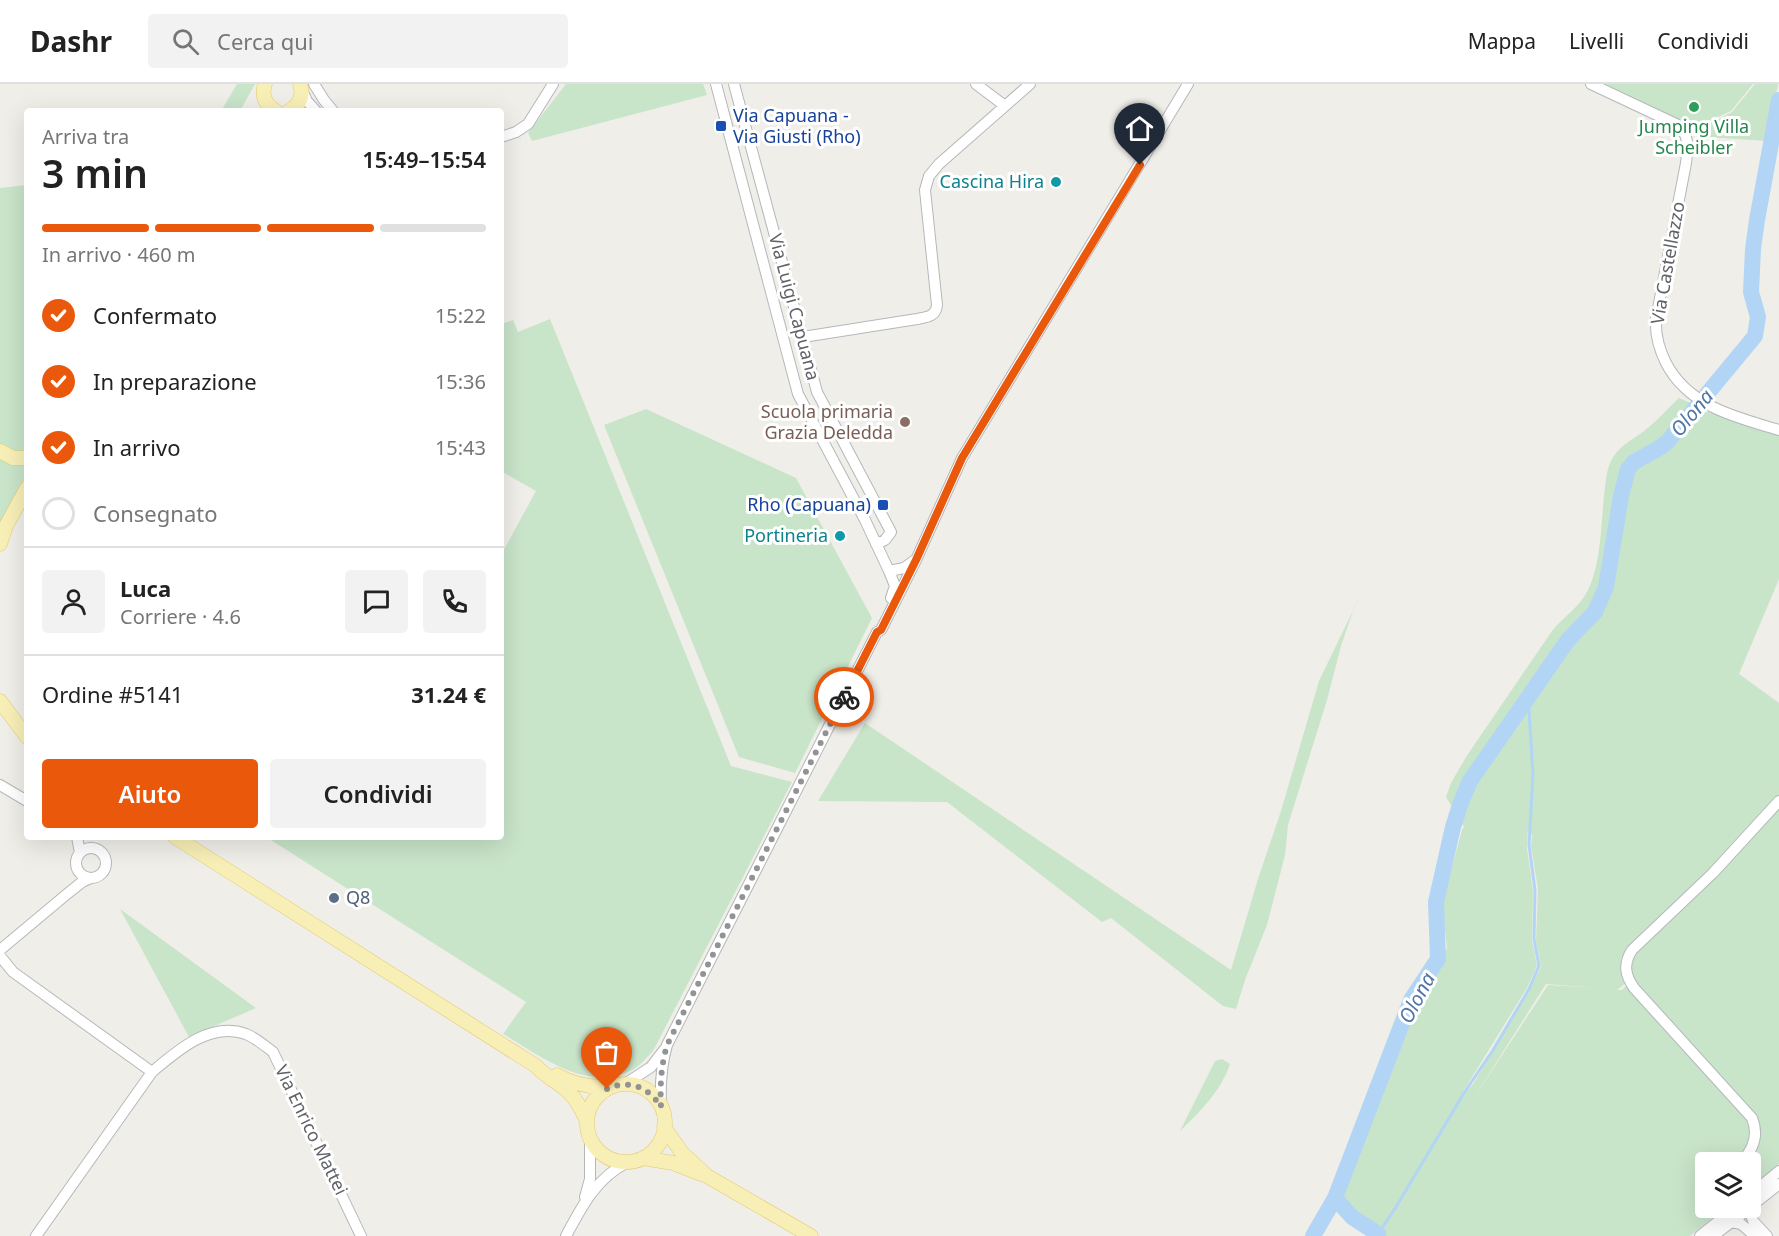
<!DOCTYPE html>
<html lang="it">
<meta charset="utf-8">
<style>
body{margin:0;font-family:"Noto Sans",sans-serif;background:#f2f2f2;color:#222;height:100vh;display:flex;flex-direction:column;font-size:22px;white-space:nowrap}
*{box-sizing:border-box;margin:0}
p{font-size:20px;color:#767676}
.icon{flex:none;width:33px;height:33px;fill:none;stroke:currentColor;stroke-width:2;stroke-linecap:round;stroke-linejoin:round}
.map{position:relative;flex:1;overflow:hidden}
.sheet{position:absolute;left:24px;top:24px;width:480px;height:732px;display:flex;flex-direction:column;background:#fff;border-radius:6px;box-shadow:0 6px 24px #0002}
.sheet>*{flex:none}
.controls{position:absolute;left:1695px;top:1068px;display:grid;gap:12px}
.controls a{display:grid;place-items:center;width:66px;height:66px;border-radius:6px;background:#fff;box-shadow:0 6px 24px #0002;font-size:30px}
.pin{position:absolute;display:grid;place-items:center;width:51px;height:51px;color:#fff;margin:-62px -26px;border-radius:50% 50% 50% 0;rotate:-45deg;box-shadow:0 0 6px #0007}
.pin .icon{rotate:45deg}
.courier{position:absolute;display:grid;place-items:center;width:60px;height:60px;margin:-30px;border:4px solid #ea580c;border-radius:50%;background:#fff;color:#222;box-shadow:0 2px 8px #0007}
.headline em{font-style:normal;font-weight:600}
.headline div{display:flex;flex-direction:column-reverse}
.headline{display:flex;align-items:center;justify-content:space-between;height:102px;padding:0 18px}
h1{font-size:39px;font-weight:600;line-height:45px}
.bar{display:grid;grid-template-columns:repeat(4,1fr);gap:9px 6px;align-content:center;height:72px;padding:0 18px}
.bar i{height:8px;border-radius:4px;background:#e0e0e0}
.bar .on{background:#ea580c}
.bar p{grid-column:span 4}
.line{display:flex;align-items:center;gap:15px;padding:0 18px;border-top:2px solid #e0e0e0}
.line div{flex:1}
.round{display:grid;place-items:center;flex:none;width:63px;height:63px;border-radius:6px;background:#f2f2f2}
ol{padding:0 18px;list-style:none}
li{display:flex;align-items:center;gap:18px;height:66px}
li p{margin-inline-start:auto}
li .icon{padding:6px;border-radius:50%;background:#ea580c;color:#fff;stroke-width:4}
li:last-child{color:#767676}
li i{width:33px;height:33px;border:3px solid #e0e0e0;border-radius:50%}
.cta{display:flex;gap:12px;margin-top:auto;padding:12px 18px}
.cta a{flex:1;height:69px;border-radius:6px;background:#ea580c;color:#fff;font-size:24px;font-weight:600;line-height:69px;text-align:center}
.cta a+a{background:#f2f2f2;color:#222}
header{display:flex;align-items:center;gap:36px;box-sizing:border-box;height:84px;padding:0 30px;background:#fff;border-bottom:2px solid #e0e0e0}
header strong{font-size:28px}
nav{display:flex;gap:33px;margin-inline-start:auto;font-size:21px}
.search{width:420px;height:54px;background:#f2f2f2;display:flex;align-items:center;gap:15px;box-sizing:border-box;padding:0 21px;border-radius:6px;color:#767676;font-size:22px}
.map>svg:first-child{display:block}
</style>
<header>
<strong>Dashr</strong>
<div class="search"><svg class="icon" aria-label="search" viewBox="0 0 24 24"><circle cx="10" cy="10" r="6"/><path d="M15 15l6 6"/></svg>Cerca qui</div>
<nav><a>Mappa</a><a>Livelli</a><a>Condividi</a></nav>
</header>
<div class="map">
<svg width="1779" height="1152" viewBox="0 0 1779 1152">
<rect width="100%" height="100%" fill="#f0eee8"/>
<path fill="#c8e4c9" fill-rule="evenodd" d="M237,0H255L240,27H221Z
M566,0H703L707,11L532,57L528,49Z
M1604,0H1753L1731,27L1705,39L1701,44L1690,41Z
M1755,0H1778L1767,57L1705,53L1709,40L1732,28Z
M27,101V368H16L0,360V104Z
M550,235L731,682L792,698L653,967C647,973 640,982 632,986C587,1009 541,972 503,950L526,918L266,753H501V471L536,407L501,387V240L513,236L518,248Z
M1679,314L1695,321C1684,333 1674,348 1662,357C1648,369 1629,372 1620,389L1603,500L1592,525L1567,551L1556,567L1554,579L1598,531L1604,522L1612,504L1620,446L1628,401L1632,390L1636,385L1673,362L1702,326L1779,351V495L1739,590L1779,619V713L1702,794L1621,874L1627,898L1617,906H1622L1628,900L1748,1033C1753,1058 1753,1060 1734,1078H1706V1124H1709L1707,1125L1711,1135L1690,1152H1383L1377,1144L1358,1133L1338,1114L1353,1086L1379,1014L1399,969L1418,918L1428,902L1442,884L1447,863L1442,820L1462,746L1464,743L1446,713L1451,699L1466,673L1552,547C1563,533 1580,523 1588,506C1601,480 1601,441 1604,412C1606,398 1606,383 1614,372C1622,359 1638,353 1649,343C1660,334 1669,323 1679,314ZM1528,745L1532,751L1531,762L1538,805L1536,856L1541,883L1530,905L1473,1000L1465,1009L1464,1006L1527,904L1537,882L1532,856L1533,807L1527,764ZM1546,900L1597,904L1548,901L1472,1017Z
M646,325L796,394L872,534L795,689L739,673L604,341Z
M0,370L27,376V391L0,438Z
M1362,508L1354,524L1341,562L1327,616L1288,741L1285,771L1267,841L1245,896L1236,925L1223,922L1111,834L1102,838L947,718L818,717L865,639L1231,886L1258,795L1281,727L1319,597Z
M1779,722V1080L1751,1105L1750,1078H1746L1759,1041L1635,899C1629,886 1630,878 1637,866Z
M120,825L256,924L189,953Z
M1222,975L1230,980C1221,1007 1200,1028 1180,1047L1215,977Z"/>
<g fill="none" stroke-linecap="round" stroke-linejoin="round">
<path stroke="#b2d5f6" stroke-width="3" d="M1378,1150L1396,1123L1464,1009L1493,966L1529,905L1539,882L1534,855L1535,806L1529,761L1533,690L1528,611"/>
<path stroke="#b2d5f6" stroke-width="16" d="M1335,1114L1352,1133L1378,1150V1152
M1313,1152L1335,1114L1411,916L1438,875L1436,818L1453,743L1461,718L1470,697L1568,556L1595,528L1606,503L1621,412L1628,385L1634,378L1661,363L1668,357L1755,252L1758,233L1751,208L1753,165L1757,136L1779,16"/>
<g stroke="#b5b7bb" stroke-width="12">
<path id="minor" d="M314,0L324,16L333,27
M716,0L798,310L865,436L889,487L895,502L891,514
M734,0L817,308L891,448L885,456L876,460
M976,0L1005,22
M1591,0L1676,40C1690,50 1688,63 1686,79L1656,235C1655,251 1659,265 1666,279C1689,323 1736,333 1779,346
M302,6L307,17L316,27
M501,53L516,48L528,40L553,0
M803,253L917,235C926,233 936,233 937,221L925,106L929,92L939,80L1030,0
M889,487L904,484L915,476
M0,701L27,717
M77,753L80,769
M76 779a15 15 0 1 1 30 0a15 15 0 1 1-30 0Z
M0,866L67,810L82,798L91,794
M0,872L13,888L152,988
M625,1000L651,983L664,966
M661,1023C660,1001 661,982 667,961L877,548L881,546L916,476L962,374L1188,0
M1741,1078C1754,1065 1759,1051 1752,1034L1634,904C1625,891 1623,880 1632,866L1713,789L1779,717
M1750,1111L1779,1087
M585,1113L590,1095V1054
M1750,1123L1779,1100
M1749,1124L1753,1137L1767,1152
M1731,1138L1741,1140L1755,1152
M36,1152L152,988C177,967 210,937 246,950C256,954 265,962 273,968L361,1152
M566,1152C582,1122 596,1094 628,1078
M1700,1152L1735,1124
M1713,1152L1750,1124"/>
</g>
<g stroke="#e3c86e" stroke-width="15">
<path id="major" d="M265,0C261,12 265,21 276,27
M289,27C300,21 304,12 300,0
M0,367L13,374H27
M0,460L6,442L27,404
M0,617L27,653
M175,753L536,982C544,991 554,996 564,1004C575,1012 581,1025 587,1037
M557,991C573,1000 592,1004 610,1002
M587 1039a39 39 0 1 1 78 0a39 39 0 1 1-78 0Z
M664,1043L682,1069L707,1092L811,1152
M643,1074L673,1079L701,1090"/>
</g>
<use href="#minor" stroke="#fff" stroke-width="10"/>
<use href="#major" stroke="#f7efb6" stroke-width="14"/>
</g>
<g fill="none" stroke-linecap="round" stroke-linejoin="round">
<path stroke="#929394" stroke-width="6" stroke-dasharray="0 10.8" d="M607,1005C629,995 649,1003 661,1023C660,1001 661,982 667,961L844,613"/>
<path stroke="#ea580c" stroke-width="8" d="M844,613L877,548L881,546L916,476L962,374L1140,81"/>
</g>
<circle fill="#2e9e5b" stroke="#fff" stroke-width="2" cx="1694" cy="23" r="6"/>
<g fill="#1a4fb4" stroke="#fff" stroke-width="2">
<rect x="715" y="36" width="12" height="12" rx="3"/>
<rect x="877" y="415" width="12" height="12" rx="3"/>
</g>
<g fill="#0f9aa8" stroke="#fff" stroke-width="2">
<circle cx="1056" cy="98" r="6"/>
<circle cx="840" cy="452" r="6"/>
</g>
<circle fill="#8d6e63" stroke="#fff" stroke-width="2" cx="905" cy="338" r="6"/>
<circle fill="#5c6f8a" stroke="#fff" stroke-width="2" cx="334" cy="814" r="6"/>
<g text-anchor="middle" stroke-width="6" stroke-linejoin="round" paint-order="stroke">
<g font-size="18" fill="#164399" stroke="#fff" text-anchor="start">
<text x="733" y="38">Via Capuana -<tspan x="733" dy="21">Via Giusti (Rho)</tspan></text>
<text x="871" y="427" text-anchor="end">Rho (Capuana)</text>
</g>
<g font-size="18" fill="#27864d" stroke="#fff">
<text x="1694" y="49">Jumping Villa<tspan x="1694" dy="21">Scheibler</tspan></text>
</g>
<g font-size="18" fill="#0d838f" stroke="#fff" text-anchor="end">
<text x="1044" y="104">Cascina Hira</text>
<text x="828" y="458">Portineria</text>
</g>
<g font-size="18" fill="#5f6267" stroke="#fff">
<text transform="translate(1668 179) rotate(-80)" y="6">Via Castellazzo</text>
<text transform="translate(794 223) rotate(75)" y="6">Via Luigi Capuana</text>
<text transform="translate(311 1046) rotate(64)" y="6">Via Enrico Mattei</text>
</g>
<g font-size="18" fill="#785e54" stroke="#fff" text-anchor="end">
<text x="893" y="334">Scuola primaria<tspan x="893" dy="21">Grazia Deledda</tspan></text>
</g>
<g font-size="18" fill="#4e5e75" stroke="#fff" text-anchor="start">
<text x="346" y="820">Q8</text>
</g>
<g font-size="20" font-style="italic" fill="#4f76a7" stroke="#fff">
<text transform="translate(1692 329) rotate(-50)" y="7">Olona</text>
<text transform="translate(1417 914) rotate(-62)" y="7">Olona</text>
</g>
</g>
</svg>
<div class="controls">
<a><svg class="icon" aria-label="layers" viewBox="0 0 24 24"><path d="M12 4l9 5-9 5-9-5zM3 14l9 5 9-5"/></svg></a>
</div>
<div class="pin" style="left:607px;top:1005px;background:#ea580c"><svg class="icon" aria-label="bag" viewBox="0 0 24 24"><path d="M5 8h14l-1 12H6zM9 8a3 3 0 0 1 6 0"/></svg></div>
<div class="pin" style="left:1140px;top:81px;background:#1f2937"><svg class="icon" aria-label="home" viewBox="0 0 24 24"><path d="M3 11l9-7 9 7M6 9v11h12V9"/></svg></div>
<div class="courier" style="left:844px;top:613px"><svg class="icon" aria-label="bike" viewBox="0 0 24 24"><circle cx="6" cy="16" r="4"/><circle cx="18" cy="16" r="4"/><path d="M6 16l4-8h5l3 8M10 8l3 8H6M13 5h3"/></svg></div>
<section class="sheet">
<div class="headline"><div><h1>3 min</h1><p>Arriva tra</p></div><em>15:49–15:54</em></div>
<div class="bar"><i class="on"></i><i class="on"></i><i class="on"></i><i></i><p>In arrivo · 460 m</p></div>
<ol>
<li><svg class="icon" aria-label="check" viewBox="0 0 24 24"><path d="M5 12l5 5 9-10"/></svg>Confermato<p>15:22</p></li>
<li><svg class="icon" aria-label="check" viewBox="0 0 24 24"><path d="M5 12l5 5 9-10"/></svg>In preparazione<p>15:36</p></li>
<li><svg class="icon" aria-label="check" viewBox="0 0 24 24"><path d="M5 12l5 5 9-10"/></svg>In arrivo<p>15:43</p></li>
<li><i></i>Consegnato</li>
</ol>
<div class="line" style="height:108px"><a class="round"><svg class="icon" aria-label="person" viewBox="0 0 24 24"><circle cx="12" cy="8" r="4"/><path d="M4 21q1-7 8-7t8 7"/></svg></a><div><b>Luca</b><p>Corriere · 4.6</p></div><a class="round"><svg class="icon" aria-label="chat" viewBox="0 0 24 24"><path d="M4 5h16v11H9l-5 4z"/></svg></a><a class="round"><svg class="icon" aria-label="phone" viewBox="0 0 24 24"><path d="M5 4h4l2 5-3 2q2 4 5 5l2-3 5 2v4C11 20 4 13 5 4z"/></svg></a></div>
<div class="line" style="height:78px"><div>Ordine #5141</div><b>31.24 €</b></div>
<div class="cta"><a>Aiuto</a><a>Condividi</a></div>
</section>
</div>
